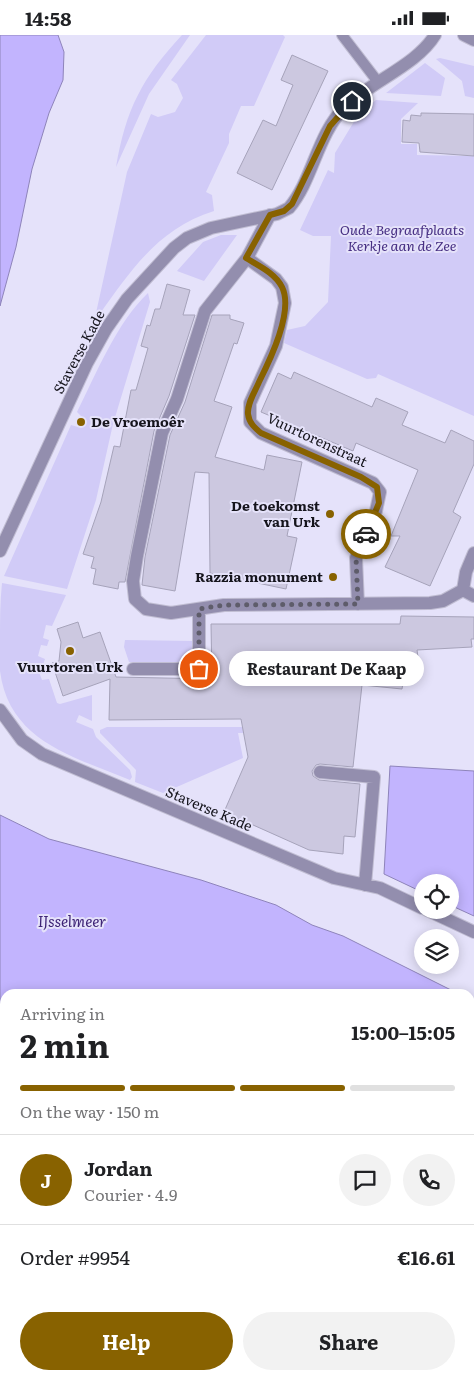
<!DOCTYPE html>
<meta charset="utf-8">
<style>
body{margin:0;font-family:Literata,serif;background:#f2f2f2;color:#202124;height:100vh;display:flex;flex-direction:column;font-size:19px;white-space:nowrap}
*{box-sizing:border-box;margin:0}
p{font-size:16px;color:#757577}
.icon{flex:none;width:28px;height:28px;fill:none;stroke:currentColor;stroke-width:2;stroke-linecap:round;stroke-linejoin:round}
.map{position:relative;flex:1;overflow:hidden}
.panel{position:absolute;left:0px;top:954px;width:475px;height:391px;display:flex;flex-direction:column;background:#fff;border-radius:15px 15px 0 0;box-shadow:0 2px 12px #0003}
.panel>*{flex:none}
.tools{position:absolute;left:414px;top:839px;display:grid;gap:10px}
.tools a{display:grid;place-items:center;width:45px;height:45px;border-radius:50%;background:#fff;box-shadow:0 2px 12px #0003;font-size:25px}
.pin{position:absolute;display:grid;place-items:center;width:42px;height:42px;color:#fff;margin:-21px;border:2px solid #fff;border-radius:50%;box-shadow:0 1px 5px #0007}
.courier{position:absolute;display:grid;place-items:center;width:50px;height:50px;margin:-25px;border:4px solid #886200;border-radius:50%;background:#fff;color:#222;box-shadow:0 1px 6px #0007}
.bubble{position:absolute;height:35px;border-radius:18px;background:#fff;box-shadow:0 2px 12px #0003;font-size:16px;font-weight:700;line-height:35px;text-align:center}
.summary em{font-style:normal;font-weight:700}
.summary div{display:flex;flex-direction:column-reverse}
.summary{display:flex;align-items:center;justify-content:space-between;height:85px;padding:0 20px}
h1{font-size:32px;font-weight:700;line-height:38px}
.bar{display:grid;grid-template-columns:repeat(4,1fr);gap:8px 5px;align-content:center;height:60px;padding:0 20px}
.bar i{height:6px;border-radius:4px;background:#e0e0e0}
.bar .selected{background:#886200}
.bar p{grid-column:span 4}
.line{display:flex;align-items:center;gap:12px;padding:0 20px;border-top:1px solid #e0e0e0}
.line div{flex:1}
.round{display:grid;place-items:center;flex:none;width:52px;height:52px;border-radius:26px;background:#f2f2f2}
.primary-button{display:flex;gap:10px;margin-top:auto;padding:10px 20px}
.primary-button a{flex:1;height:58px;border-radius:30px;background:#886200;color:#fff;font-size:20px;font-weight:700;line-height:58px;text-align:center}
.primary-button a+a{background:#f2f2f2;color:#202124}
.status{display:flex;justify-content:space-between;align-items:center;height:35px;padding:0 25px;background:#fff;direction:ltr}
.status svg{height:14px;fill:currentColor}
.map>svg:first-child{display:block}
</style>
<div class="status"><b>14:58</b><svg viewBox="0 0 49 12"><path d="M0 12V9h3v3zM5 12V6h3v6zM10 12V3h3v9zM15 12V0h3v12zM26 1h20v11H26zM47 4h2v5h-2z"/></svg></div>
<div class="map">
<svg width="474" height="1344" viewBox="0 0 474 1344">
<rect width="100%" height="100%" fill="#e5e2fa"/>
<path fill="#d1cbf7" d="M182,0H190L149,59L116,132C126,74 142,43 182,0Z
M206,0H283L285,2L254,71H241L229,99V108L206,157L212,160L214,176C159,193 131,235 99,280L96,278L127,137L151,79L158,82L175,77L183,63L177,49L171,45Z
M440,23L474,31V63L465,61L462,46L436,24Z
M425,28L445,43L441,61L386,58Z
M376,65L418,68L401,84V109H417V120L474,121V381L378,339L376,343L367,344L284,308L287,295L305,291L328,267L331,201H313L300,195L328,135L334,138L335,118L358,80Z
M221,200H237L204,246L177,236L203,207Z
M148,258L150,267L113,389L96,465L67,554L4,541L71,390L78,392L82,388L83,383L77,377C96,339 117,287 148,258Z
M2,548L66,560L52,591L46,590L43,603L49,605L47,611L41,610L38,621L45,624L43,630L37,632L42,645L49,644L57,668L60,669L92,660V686L79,680L76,687L93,694L96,702L130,735L132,742L130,745C75,722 9,707 0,636C0,626 0,615 0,605C0,586 0,567 2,548Z
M125,605L193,606L192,625L189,627H129L124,612Z
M107,692H244V698H238L243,723L163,758L135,747L136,735L100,698V695Z"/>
<path fill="#c2b4fe" stroke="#8e84ba" d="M0,0H58L64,17L63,45L49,78L32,134L16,212L0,271Z
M390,731L474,736V881L450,870V848H422V857L384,839Z
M0,780L49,804L201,845L276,870L312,890L343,901L459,959H5V1340H470V965L474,967V1344H0Z"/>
<path fill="#ccc8e0" stroke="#a6a3ba" d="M292,20L328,36L272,155L237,138L263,85L276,91L293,50L281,45Z
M421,78L474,79V121L420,117L419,108L402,107L403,85L410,86L411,80L421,81Z
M167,249L190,255L183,280H195L169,361L154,396L125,547H119L118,554L93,549L96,534L91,533L94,522L83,519L101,467L114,411L120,412L131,355H136L148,313L141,311L147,290L150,291L155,274H160Z
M212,280H230V284L244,288L237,309L234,308L214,366L232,372L215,422L264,435L267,420L302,427L287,501L297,503L286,554L210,538L209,438L195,437L175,556L142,550L145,522L170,400L185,367Z
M294,337L372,372L376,363L408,377L402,390L445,408L451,395L474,406V429L453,477L461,482L430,551L385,532L400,501H391L418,435L356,408L353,416L261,377L278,338L291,344Z
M401,581L474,582V604H471L472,612L417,615L418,622H407L402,654L362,650L353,732L320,729L316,730L312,736L313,741L319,745L360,749L355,802L344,801L343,819L309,815L224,777L248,722L241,684L109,685L110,644L63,661L52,628L59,626L61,607L57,594L78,587L83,603L100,597L116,642L212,644L211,589H400Z"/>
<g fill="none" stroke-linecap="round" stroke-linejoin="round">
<g stroke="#c0bdd2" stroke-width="12">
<path id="lane" d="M342,0L378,47"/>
</g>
<g stroke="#c0bdd2" stroke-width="14">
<path id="street" d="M464,0L474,5
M270,180L247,223L205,276L177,364L162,398L137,521L133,546L135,564L146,574L171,578L224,570L430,568L443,566L463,555L474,561
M247,223L276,244L282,252L285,268L276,311L250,368V387L261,398L373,448L380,457L376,476L356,523L358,569
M0,516L87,328L106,294L127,264L174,213L187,203L211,193L277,179L289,173C313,145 317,99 345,72C370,47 417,30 435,0
M463,555L466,537L474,518
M133,634H199V574
M0,675L22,705L42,719L334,843L380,853L422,873
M320,737L374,742L365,850
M427,875L474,897"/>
</g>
<use href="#lane" stroke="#938eae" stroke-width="10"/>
<use href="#street" stroke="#938eae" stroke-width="12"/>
</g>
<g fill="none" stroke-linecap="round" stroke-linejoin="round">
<path stroke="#5e5c6a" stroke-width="5" stroke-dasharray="0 9" d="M199,634V574L224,570L358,569L356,523L366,499"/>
<path stroke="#886200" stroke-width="6" d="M352,66L330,91L292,169L284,176L270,180L246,223C259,231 275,238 282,252C294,276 270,325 259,347C255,357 247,368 248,379C249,388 255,393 261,398L361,442L377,452L379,468L366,499"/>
</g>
<g fill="#886200" stroke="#e5e2fa" stroke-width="2">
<circle cx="81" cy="387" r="5"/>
<circle cx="330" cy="479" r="5"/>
<circle cx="333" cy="542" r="5"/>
<circle cx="70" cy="616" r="5"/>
</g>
<g text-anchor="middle" stroke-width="4" stroke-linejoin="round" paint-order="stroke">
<g font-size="14" font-style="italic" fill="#472f83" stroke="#e5e2fa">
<text x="402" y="200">Oude Begraafplaats<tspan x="402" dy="16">Kerkje aan de Zee</tspan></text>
</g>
<g font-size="14" fill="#15141c" stroke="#e5e2fa">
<text transform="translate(79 317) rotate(-62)" y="5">Staverse Kade</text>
<text transform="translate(317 405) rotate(25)" y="5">Vuurtorenstraat</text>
<text transform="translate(209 774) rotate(23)" y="5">Staverse Kade</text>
</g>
<g font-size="14" font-weight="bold" fill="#15141c" stroke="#e5e2fa" text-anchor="end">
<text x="91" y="392" text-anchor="start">De Vroemoêr</text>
<text x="320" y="476">De toekomst<tspan x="320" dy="16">van Urk</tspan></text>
<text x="323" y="547">Razzia monument</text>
<text x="70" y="637" text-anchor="middle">Vuurtoren Urk</text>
</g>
<g font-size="15" font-style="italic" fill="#3d2375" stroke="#e5e2fa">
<text x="72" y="892">IJsselmeer</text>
</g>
</g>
</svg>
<div class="tools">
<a><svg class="icon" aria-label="locate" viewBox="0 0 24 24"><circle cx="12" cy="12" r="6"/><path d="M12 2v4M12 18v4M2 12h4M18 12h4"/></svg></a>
<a><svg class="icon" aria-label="layers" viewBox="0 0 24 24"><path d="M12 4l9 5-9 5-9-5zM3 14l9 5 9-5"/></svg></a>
</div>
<div class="pin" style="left:199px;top:634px;background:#ea580c"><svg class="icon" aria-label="bag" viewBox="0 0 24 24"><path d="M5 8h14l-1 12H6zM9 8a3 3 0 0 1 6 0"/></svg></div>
<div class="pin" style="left:352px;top:66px;background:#1f2937"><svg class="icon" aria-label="home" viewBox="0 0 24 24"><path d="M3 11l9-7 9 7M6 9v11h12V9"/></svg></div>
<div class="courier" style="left:366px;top:499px"><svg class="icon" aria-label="car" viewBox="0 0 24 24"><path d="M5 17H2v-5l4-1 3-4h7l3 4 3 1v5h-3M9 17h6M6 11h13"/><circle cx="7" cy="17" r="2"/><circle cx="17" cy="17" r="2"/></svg></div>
<div class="bubble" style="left:229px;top:616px;width:195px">Restaurant De Kaap</div>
<section class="panel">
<div class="summary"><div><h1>2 min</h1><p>Arriving in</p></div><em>15:00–15:05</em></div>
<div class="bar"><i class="selected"></i><i class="selected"></i><i class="selected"></i><i></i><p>On the way · 150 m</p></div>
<div class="line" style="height:90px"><b class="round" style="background:#886200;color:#fff">J</b><div><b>Jordan</b><p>Courier · 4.9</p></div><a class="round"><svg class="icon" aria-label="chat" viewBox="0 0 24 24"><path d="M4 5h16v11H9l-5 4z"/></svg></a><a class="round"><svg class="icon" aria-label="phone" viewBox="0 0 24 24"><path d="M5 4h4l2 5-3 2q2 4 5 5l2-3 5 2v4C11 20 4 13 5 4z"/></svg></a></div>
<div class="line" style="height:65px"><div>Order #9954</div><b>€16.61</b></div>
<div class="primary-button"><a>Help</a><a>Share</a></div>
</section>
</div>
